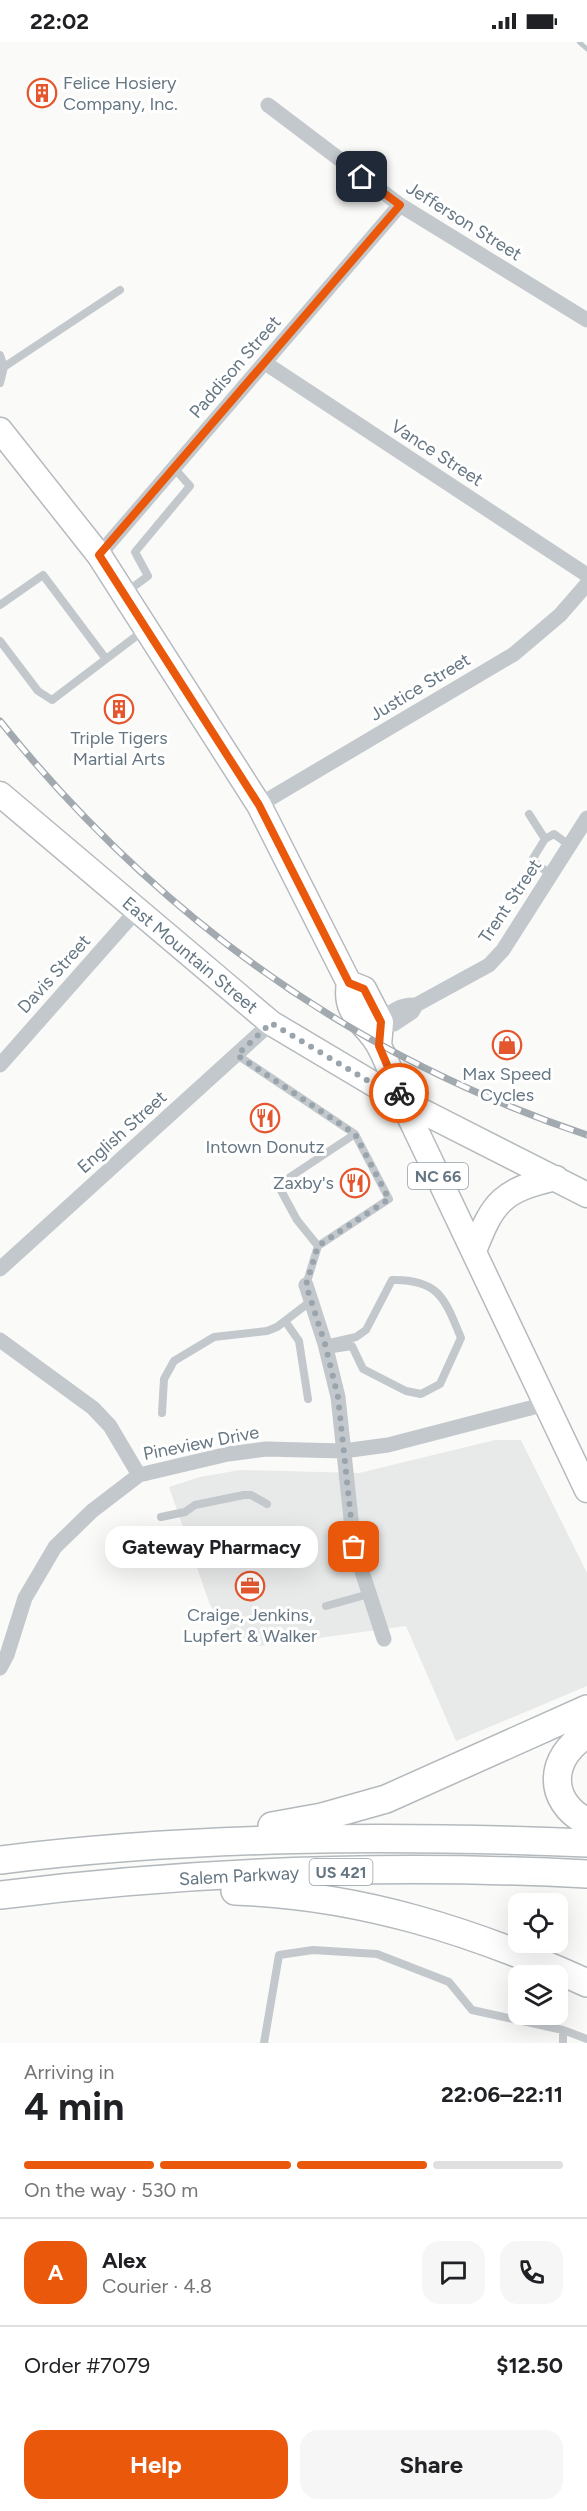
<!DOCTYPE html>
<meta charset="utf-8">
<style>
body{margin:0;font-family:Figtree,sans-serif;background:#f6f6f6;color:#202124;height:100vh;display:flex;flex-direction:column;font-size:22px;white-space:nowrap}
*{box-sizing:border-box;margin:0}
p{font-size:20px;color:#757577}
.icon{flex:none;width:33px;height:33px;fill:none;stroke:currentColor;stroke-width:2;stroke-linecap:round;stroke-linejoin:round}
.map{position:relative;height:2001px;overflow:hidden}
.side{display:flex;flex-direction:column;background:#fff;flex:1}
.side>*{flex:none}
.buttons{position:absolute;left:508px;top:1851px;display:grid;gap:12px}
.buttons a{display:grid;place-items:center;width:60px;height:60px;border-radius:12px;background:#fff;box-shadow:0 6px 24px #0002;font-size:30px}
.pin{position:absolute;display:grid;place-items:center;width:51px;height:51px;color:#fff;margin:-26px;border-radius:12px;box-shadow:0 3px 9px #0006}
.courier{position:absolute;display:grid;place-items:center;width:60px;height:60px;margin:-30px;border:4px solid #ea580c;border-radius:50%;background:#fff;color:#222;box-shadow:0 2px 8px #0007}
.bubble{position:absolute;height:42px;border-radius:18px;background:#fff;box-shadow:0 6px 24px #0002;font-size:20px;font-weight:700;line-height:42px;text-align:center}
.headline em{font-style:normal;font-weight:700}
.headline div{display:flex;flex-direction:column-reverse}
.headline{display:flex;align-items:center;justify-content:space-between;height:102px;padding:0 24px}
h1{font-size:39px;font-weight:700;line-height:45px}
.bar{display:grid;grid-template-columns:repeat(4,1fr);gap:9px 6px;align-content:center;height:72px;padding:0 24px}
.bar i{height:8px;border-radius:4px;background:#e0e0e0}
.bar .selected{background:#ea580c}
.bar p{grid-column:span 4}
.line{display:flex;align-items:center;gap:15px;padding:0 24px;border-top:2px solid #e0e0e0}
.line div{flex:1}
.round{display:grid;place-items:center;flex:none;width:63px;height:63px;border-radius:18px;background:#f6f6f6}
.action{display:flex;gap:12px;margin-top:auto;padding:12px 24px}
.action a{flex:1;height:69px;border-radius:18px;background:#ea580c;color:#fff;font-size:24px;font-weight:700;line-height:69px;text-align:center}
.action a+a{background:#f6f6f6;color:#202124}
.status{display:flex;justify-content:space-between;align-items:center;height:42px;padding:0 30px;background:#fff;direction:ltr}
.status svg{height:16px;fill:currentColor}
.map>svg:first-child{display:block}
</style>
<div class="status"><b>22:02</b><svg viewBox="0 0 49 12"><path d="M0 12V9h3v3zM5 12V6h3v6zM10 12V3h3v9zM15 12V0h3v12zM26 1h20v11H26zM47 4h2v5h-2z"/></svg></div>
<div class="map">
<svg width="587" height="2001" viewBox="0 0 587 2001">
<rect width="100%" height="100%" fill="#fafaf8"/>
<path fill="#e8e9e9" d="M495,1398H521L587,1531V1644L456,1699L406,1584L260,1604L230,1592L210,1563L169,1445L200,1435L240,1428L359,1431Z"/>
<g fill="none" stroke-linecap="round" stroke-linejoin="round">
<path stroke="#bbc7cb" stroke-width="4.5" d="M579,0L587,7"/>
<g stroke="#b5babe" stroke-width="27">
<path id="primary" d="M0,388L99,513L259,763L349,941C343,975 368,981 380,1006C389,1023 395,1042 402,1059L587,1448
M0,752L271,981L402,1059L587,1153
M349,941L364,947L381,980L379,1004
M474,1209C493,1160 502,1148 556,1136"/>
</g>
<g stroke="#b4b9bd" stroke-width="30">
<path id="highway" d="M587,1692C549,1715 546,1758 587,1780
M272,1784L322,1775L386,1757L587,1667
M0,1818C195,1794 391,1793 587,1801
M235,1849C360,1853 475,1890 587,1941
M0,1853C194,1829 392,1822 587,1832"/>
</g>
<path stroke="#c3c8cc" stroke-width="8" d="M0,313L4,325L0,341
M4,325L120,248
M125,551L148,534L135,510L190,444L174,426
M0,563L43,533L106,617
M0,599L38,649L52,658L143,589
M529,772L545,797
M551,833L532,818L545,797L554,792L569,803
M237,1013L355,1092
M306,1243L318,1204L389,1157L355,1092L278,1143L297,1178L318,1204
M285,1279L299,1299L308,1357
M325,1302L356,1295L366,1288L392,1238C439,1237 445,1257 461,1296L440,1342L421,1352L406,1349L363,1327L352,1304L326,1308
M162,1371L164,1337L174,1319L214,1295L267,1289L277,1285L311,1259
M161,1475L185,1470L195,1463L244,1453H251L267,1462
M326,1564L369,1552
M264,2001L279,1913L313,1908L377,1912L449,1940L472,1968L563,1988L587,1997
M563,2001V1988"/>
<path stroke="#c3c8cc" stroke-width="15" d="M268,63L400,163L587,278
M265,321L587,533
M99,513L400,163
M259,763L514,612L560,573L587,542
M416,963C401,962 390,969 381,980L394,982L412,970L416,963L489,923L503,908L587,776
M0,1023L137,868
M0,1227L271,981
M306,1243L325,1302L338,1355L354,1505L384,1597
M0,1298L93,1366L110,1384L139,1433
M0,1626L7,1613L25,1556L55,1505L92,1469L139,1433L228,1412L266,1407L343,1409L388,1403L546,1362"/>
<use href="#primary" stroke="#fff" stroke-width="24"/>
<use href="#highway" stroke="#fff" stroke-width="27"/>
<g stroke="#a2aab0" stroke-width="7">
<path id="rail" d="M0,679C156,873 351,1014 587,1093"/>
</g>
<use href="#rail" stroke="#fff" stroke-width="4.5" stroke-dasharray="14" stroke-linecap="butt"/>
</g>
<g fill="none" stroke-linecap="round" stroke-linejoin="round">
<path stroke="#99a4ac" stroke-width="6" stroke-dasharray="0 10.8" d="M354,1505L338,1355L325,1302L306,1243L318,1204L389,1157L355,1092L237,1013L271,981L402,1059L399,1051"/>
<path stroke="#ea580c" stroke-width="8" d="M362,135L400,163L99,513L259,763L349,941L364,947L381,980L379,1004L399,1051"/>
</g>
<defs>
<g id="building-ring" transform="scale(1.5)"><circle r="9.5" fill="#fff" stroke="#e4572e" stroke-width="1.5"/><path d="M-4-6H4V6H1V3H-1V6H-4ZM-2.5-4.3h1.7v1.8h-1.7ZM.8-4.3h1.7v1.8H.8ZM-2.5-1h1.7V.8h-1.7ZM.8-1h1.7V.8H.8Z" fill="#e4572e"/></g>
<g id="shop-ring" transform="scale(1.5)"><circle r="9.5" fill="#fff" stroke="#e4572e" stroke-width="1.5"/><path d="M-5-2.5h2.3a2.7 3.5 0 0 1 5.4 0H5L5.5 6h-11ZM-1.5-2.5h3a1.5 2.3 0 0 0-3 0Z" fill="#e4572e"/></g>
<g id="restaurant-ring" transform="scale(1.5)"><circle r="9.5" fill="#fff" stroke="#e4572e" stroke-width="1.5"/><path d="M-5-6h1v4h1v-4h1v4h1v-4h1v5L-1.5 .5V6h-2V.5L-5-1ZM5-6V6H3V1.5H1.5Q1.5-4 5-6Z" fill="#e4572e"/></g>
<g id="office-ring" transform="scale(1.5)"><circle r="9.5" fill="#fff" stroke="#e4572e" stroke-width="1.5"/><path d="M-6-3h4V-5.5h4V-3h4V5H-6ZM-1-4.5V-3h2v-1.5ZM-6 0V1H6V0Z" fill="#e4572e"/></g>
</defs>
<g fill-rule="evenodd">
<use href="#building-ring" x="42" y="51"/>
<use href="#building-ring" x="119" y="667"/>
<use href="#shop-ring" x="507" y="1003"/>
<use href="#restaurant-ring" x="265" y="1076"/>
<use href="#restaurant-ring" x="355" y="1141"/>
<use href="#office-ring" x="250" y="1544"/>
</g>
<g text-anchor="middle" stroke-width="6" stroke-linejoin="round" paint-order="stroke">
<g fill="#fff" stroke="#939fa8" stroke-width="1.5">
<rect x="408" y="1121" width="60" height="26" rx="4.5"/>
<rect x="309.5" y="1817" width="63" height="26" rx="4.5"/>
</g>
<g font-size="16" font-weight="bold" fill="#657683">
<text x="438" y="1140">NC 66</text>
<text x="341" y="1836">US 421</text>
</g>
<g font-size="18" fill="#657683" stroke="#fff">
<text x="63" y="47" text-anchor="start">Felice Hosiery<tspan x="63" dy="21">Company, Inc.</tspan></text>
<text x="119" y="702">Triple Tigers<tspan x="119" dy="21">Martial Arts</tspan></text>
<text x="507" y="1038">Max Speed<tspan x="507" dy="21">Cycles</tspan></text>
<text x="265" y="1111">Intown Donutz</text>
<text x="334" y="1147" text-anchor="end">Zaxby's</text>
<text x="250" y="1579">Craige, Jenkins,<tspan x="250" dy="21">Lupfert &amp; Walker</tspan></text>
</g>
<g font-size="18" fill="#657683" stroke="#fff">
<text transform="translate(464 179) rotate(32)" y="6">Jefferson Street</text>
<text transform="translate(235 325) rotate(-49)" y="6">Paddison Street</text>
<text transform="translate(437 411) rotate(33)" y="6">Vance Street</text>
<text transform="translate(420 645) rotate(-31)" y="6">Justice Street</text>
<text transform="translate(510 859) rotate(-56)" y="6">Trent Street</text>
<text transform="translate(190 913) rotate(40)" y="6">East Mountain Street</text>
<text transform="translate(54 932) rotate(-48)" y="6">Davis Street</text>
<text transform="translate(122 1090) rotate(-42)" y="6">English Street</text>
<text transform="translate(201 1401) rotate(-11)" y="6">Pineview Drive</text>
<text transform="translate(239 1834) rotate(-3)" y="6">Salem Parkway</text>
</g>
</g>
</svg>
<div class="buttons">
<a><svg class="icon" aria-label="locate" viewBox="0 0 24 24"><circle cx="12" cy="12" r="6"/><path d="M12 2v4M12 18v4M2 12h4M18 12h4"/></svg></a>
<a><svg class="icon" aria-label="layers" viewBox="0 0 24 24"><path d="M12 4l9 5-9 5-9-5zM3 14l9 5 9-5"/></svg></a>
</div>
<div class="pin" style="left:354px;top:1505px;background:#ea580c"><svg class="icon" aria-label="bag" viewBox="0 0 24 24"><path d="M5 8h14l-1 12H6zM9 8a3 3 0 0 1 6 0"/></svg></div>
<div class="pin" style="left:362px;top:135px;background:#1f2937"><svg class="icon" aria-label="home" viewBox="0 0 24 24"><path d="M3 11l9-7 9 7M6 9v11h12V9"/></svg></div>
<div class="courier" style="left:399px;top:1051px"><svg class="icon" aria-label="bike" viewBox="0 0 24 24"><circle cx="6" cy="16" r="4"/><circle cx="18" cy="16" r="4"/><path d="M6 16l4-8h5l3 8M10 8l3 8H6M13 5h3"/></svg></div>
<div class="bubble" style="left:105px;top:1484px;width:213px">Gateway Pharmacy</div>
</div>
<section class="side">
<div class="headline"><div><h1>4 min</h1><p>Arriving in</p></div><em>22:06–22:11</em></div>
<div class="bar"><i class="selected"></i><i class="selected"></i><i class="selected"></i><i></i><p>On the way · 530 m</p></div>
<div class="line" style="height:108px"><b class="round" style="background:#ea580c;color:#fff">A</b><div><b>Alex</b><p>Courier · 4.8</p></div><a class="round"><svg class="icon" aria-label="chat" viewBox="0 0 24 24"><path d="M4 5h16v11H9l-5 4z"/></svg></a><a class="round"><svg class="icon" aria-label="phone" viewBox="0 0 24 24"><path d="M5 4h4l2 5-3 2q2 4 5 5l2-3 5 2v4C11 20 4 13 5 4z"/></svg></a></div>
<div class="line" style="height:78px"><div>Order #7079</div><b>$12.50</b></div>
<div class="action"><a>Help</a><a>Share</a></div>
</section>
